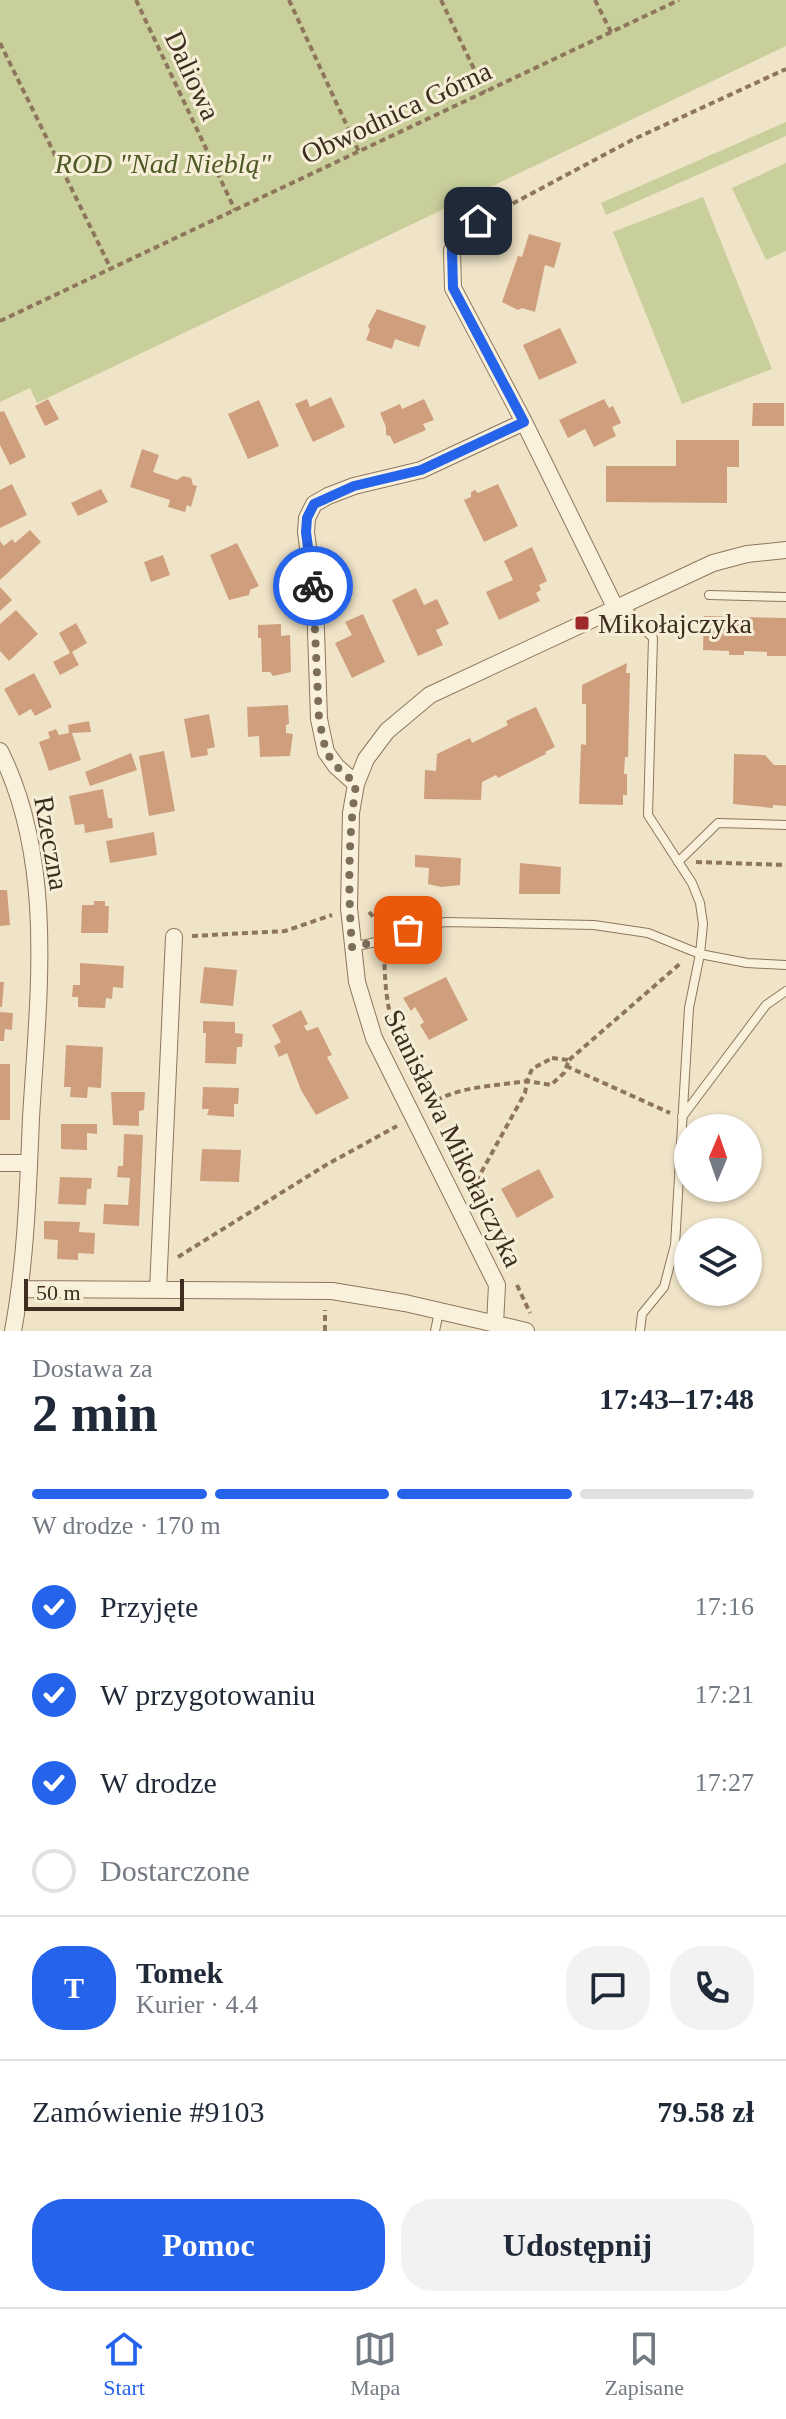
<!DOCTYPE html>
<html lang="pl">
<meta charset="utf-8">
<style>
body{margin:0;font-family:Georgia,serif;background:#f2f2f3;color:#1f2937;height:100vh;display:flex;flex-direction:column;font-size:30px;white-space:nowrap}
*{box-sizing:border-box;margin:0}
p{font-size:26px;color:#747a83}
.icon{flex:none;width:44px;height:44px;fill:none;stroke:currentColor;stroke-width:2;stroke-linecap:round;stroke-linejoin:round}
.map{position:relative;height:1331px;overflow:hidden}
.sheet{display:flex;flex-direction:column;background:#fff;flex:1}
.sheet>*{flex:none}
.needle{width:52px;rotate:2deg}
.controls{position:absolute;left:674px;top:1114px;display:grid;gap:16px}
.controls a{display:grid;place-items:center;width:88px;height:88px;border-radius:50%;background:#fff;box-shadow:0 2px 6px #0004;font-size:40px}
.scale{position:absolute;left:24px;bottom:20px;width:160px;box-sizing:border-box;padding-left:8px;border:4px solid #3d2e20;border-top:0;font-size:22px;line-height:28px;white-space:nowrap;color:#3d2e20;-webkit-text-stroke:6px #f7eed8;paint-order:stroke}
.pin{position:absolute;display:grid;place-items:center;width:68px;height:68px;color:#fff;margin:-34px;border-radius:16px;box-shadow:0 4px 12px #0006}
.courier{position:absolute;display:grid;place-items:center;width:80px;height:80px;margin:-40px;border:6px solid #2563eb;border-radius:50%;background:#fff;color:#222;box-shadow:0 2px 10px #0007}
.summary em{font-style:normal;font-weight:700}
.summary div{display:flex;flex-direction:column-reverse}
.summary{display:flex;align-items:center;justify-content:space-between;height:136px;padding:0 32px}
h1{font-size:52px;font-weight:700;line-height:60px}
.bar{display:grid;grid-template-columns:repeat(4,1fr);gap:12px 8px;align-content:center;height:96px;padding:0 32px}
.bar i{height:10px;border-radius:6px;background:#e0e1e3}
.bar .active{background:#2563eb}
.bar p{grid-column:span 4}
.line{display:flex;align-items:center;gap:20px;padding:0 32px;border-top:2px solid #e0e1e3}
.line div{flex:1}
.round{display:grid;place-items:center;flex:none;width:84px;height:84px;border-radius:32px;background:#f2f2f3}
ol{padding:0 32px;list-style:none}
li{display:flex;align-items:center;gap:24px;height:88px}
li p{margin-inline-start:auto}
li .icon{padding:8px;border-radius:50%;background:#2563eb;color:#fff;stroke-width:4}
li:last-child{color:#747a83}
li i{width:44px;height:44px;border:4px solid #e0e1e3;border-radius:50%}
.action{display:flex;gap:16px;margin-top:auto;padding:16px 32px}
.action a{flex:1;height:92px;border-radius:32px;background:#2563eb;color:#fff;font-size:32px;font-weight:700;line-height:92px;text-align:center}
.action a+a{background:#f2f2f3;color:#1f2937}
.dock{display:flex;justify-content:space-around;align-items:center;height:112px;border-top:2px solid #e0e1e3;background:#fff;font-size:22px;color:#747a83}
.dock a{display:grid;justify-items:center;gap:4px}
.dock .active{color:#2563eb}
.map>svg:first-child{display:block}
</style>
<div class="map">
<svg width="786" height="1331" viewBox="0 0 786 1331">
<rect width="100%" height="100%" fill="#f0e4c8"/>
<path fill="#c9cf9b" d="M0,0H786V46L37,403L30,388L0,402Z
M786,122V136L606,215L601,203Z
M786,163V251L766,260L732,188Z
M703,197L772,369L682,404L613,232Z"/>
<path fill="#cf9f7d" d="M529,234L561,243L554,268L545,265L535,312L522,308L518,310L502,302L518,256L522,257Z
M377,309L426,326L419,347L395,339L392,349L366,340L370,330L368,326Z
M560,328L577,363L539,380L523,345Z
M331,397L345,427L313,442L295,404L307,399L310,407Z
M48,399L59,419L45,426L35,406Z
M424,399L434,420L423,424L426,430L394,444L390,436L386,435V427L380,413L400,404L402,409Z
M604,399L609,408L613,406L621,423L612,427L616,436L594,447L585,429L568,438L559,420Z
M259,400L279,446L248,459L228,414Z
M753,403H784V426H752Z
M4,411L26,457L10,465L0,445V412Z
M676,440H739V467H727V503L606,502V466H676Z
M142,449L159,455L153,472L177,480L183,476L191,478L193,485L197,486L191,507L187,505L185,512L168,507L170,500L130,487Z
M12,484L27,515L0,528V490Z
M498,484L518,526L484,542L464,500L471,497V492L475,490L478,493Z
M101,489L108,502L78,516L71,503Z
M30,530L41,542L0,580V541L4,546L12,539L15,543Z
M237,543L259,586L250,590L249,595L229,600L210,555Z
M532,547L547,581L539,585L541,590L536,593L540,601L499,620L486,592L513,580L504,561Z
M163,555L170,575L151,582L144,562Z
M0,587L12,600L0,611Z
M416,588L424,605L437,599L449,624L436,630L443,645L418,656L392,600Z
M16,610L38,634L9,661L0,651V624Z
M363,614L385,662L352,678L335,643L352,635L345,622Z
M704,616L786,618V656H767V652L744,651V655H729V651L703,650Z
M76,623L87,643L72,652L79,665L60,675L53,662L70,653L59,633Z
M281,624V636L290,635L291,672L273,676L270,672H262L261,638H258V625Z
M627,663L626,673H630L628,757H625L624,774H627V795H623V805L579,804L581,744L586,745V704H582V685Z
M34,673L52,707L35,716L31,709L19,716L4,689Z
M288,705L289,724L286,725V733L293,734L290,756L260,757L259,736L248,737L247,707Z
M536,707L555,747L545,752L546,754L498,778L496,775L482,782L481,800L424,799L425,770L436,771L437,754L470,738L472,743L508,725L506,721Z
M209,714L215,747L207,749L208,755L191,758L184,719Z
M89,721L91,732L72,733L81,760L49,771L39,742L50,738L48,732L56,729L59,735L69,733L68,725Z
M164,751L175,811L149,816L139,756Z
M131,753L137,770L90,786L85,772Z
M734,754L765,755L774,765H786V806L773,805V808L733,804Z
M103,789L108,818H112L113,828L85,833L84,824L75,825L69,796Z
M154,832L157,855L110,863L106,841Z
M415,855L461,858L460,885L441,887L428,884L429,868L415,867Z
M520,863L561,867L560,894H519Z
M0,890H7L10,925L0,926Z
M94,901H105V906H109L108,933H81L82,905H94Z
M80,963L124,966L123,988L113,987L112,999L106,998L105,1008L78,1007V997H72L73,985H80Z
M204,967L237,970L233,1006L200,1003Z
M446,977L468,1020L429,1040L420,1025L424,1022L415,1007L411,1011L403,998Z
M0,982H4L2,1007H0Z
M301,1010L308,1024L304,1026L307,1031L318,1027L332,1055L327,1057L349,1098L316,1115L301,1090L287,1053L279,1057L274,1046L281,1042L272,1025Z
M0,1012L13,1013L12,1030L5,1029L4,1041H0Z
M203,1021L235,1022V1033L243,1034L242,1047H237L236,1064L205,1063L206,1033H203Z
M66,1045L103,1047L101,1088L88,1087L87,1098L70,1097L71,1087H64Z
M0,1064H10V1120H0Z
M203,1087L239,1088L238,1104H234V1117L207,1115L209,1109H202Z
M111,1092H145L144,1110L139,1111V1126L113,1125Z
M61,1124H97V1134L87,1133V1150L61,1149Z
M124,1134L143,1135L139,1226L103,1224L104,1204L128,1205L130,1178L117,1177L118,1166H123Z
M202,1149L241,1150L239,1182L200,1181Z
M539,1169L554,1197L517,1218L501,1189Z
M60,1177L92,1178L91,1189H87L86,1205L58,1204Z
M44,1221L80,1222L79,1232L95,1233L94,1254L78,1253V1260L57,1259L58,1240L44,1239Z"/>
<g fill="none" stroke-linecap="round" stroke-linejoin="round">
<g stroke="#8d765c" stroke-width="10">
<path id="lane" d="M709,595L786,597
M625,604L635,620L653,638L648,815L692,883L700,903L703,924L700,954L689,1008L675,1245L664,1287L642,1314L640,1331
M678,862L718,823L786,825
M352,947L390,939L423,925L446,922L594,925L648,933L700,954L747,963L786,965
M682,1117L766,1005L786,991
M435,1331L439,1312"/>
</g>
<g stroke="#8d765c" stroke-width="18">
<path id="street" d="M478,221L452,250L453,288L524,422L615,607
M0,751C56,863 38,998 31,1118C28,1189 26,1261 13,1331
M356,784L336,766L326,752L319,719L315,602L306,532L307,518L314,504L328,496L354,486L421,470L524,422
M0,1163H29
M21,1289L332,1291L405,1303L526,1331
M158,1290L174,937
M495,1324L497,1285L374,1038L357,982L349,908L351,813L356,784L366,759L387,731L430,695L713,563L747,554L786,550"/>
</g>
<path stroke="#8d765c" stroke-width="4" stroke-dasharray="6 4" stroke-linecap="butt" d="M136,0L235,210
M289,0L359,152
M441,0L485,92
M595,0L611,32
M0,43L111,269
M495,213L632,140L786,69
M0,321L679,0
M696,862L786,865
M369,912L382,926
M192,936L285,931L332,915
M384,954C385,986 387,1014 399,1043
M552,1058L569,1060L564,1073L551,1085L527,1081L532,1069Z
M569,1060L682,962
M566,1066L670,1113
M428,1106C454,1086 496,1086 527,1081L525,1093L471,1191
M178,1257L326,1165L397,1126
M517,1285L530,1313
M325,1331V1310"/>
<use href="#lane" stroke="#faf1dc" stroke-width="8"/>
<use href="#street" stroke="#faf1dc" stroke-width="16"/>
</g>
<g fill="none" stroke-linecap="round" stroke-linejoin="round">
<path stroke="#7c6e5b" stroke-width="8" stroke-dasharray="0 14.4" d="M313,586L319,719L326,752L336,766L356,784C348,838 348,893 352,947L390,939L408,930"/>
<path stroke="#2563eb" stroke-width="10" d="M313,586L306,532L307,518L314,504L354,486L421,470L524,422L453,288L452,250L478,221"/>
</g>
<rect fill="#9e2a2b" stroke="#f7eed8" stroke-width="3" x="574" y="615" width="16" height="16" rx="4"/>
<g text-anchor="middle" stroke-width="6" stroke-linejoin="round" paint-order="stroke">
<g font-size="28" fill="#3d2e20" stroke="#f7eed8">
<text transform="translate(193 75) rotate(65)" y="10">Daliowa</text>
<text transform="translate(396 112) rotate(-25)" y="10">Obwodnica Górna</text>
<text transform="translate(52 843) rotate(80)" y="10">Rzeczna</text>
<text transform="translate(454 1138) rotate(64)" y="10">Stanisława Mikołajczyka</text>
</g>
<g font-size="28" font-style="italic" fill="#4d5a26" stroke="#f7eed8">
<text x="163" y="173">ROD "Nad Nieblą"</text>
</g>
<g font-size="28" fill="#3d2e20" stroke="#f7eed8" text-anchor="start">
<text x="598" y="633">Mikołajczyka</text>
</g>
</g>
</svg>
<div class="controls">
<a><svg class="needle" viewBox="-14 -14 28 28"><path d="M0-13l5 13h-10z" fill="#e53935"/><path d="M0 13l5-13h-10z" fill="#747a83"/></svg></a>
<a><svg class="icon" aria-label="layers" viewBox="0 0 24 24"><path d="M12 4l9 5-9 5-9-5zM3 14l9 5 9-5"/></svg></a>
</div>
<div class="scale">50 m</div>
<div class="pin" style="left:408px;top:930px;background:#ea580c"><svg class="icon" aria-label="bag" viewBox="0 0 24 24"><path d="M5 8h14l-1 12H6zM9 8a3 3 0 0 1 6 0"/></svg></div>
<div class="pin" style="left:478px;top:221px;background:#1f2937"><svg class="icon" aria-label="home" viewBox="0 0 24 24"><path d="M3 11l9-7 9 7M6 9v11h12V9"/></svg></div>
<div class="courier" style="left:313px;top:586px"><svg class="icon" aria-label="bike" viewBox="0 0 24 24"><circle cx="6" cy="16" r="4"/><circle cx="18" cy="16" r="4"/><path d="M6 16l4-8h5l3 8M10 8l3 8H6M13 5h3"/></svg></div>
</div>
<section class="sheet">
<div class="summary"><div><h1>2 min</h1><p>Dostawa za</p></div><em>17:43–17:48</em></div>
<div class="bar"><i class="active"></i><i class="active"></i><i class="active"></i><i></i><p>W drodze · 170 m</p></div>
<ol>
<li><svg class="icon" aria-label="check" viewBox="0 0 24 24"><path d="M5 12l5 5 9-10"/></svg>Przyjęte<p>17:16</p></li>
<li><svg class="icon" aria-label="check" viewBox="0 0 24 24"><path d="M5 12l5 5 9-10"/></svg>W przygotowaniu<p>17:21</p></li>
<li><svg class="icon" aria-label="check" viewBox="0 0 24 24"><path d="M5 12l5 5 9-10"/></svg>W drodze<p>17:27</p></li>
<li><i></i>Dostarczone</li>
</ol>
<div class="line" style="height:144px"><b class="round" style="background:#2563eb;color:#fff">T</b><div><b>Tomek</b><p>Kurier · 4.4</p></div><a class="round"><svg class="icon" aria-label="chat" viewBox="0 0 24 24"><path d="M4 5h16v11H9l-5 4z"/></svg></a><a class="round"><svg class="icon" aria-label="phone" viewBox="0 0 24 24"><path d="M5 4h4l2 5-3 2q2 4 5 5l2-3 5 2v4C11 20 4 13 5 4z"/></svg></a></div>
<div class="line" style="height:104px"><div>Zamówienie #9103</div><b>79.58 zł</b></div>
<div class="action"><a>Pomoc</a><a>Udostępnij</a></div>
</section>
<nav class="dock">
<a class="active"><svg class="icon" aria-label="home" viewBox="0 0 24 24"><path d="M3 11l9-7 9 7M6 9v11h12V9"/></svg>Start</a>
<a><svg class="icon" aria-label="map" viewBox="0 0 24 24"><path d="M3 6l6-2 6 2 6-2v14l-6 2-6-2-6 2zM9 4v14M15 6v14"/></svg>Mapa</a>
<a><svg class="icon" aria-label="saved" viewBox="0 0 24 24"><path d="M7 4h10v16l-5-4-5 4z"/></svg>Zapisane</a>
</nav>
